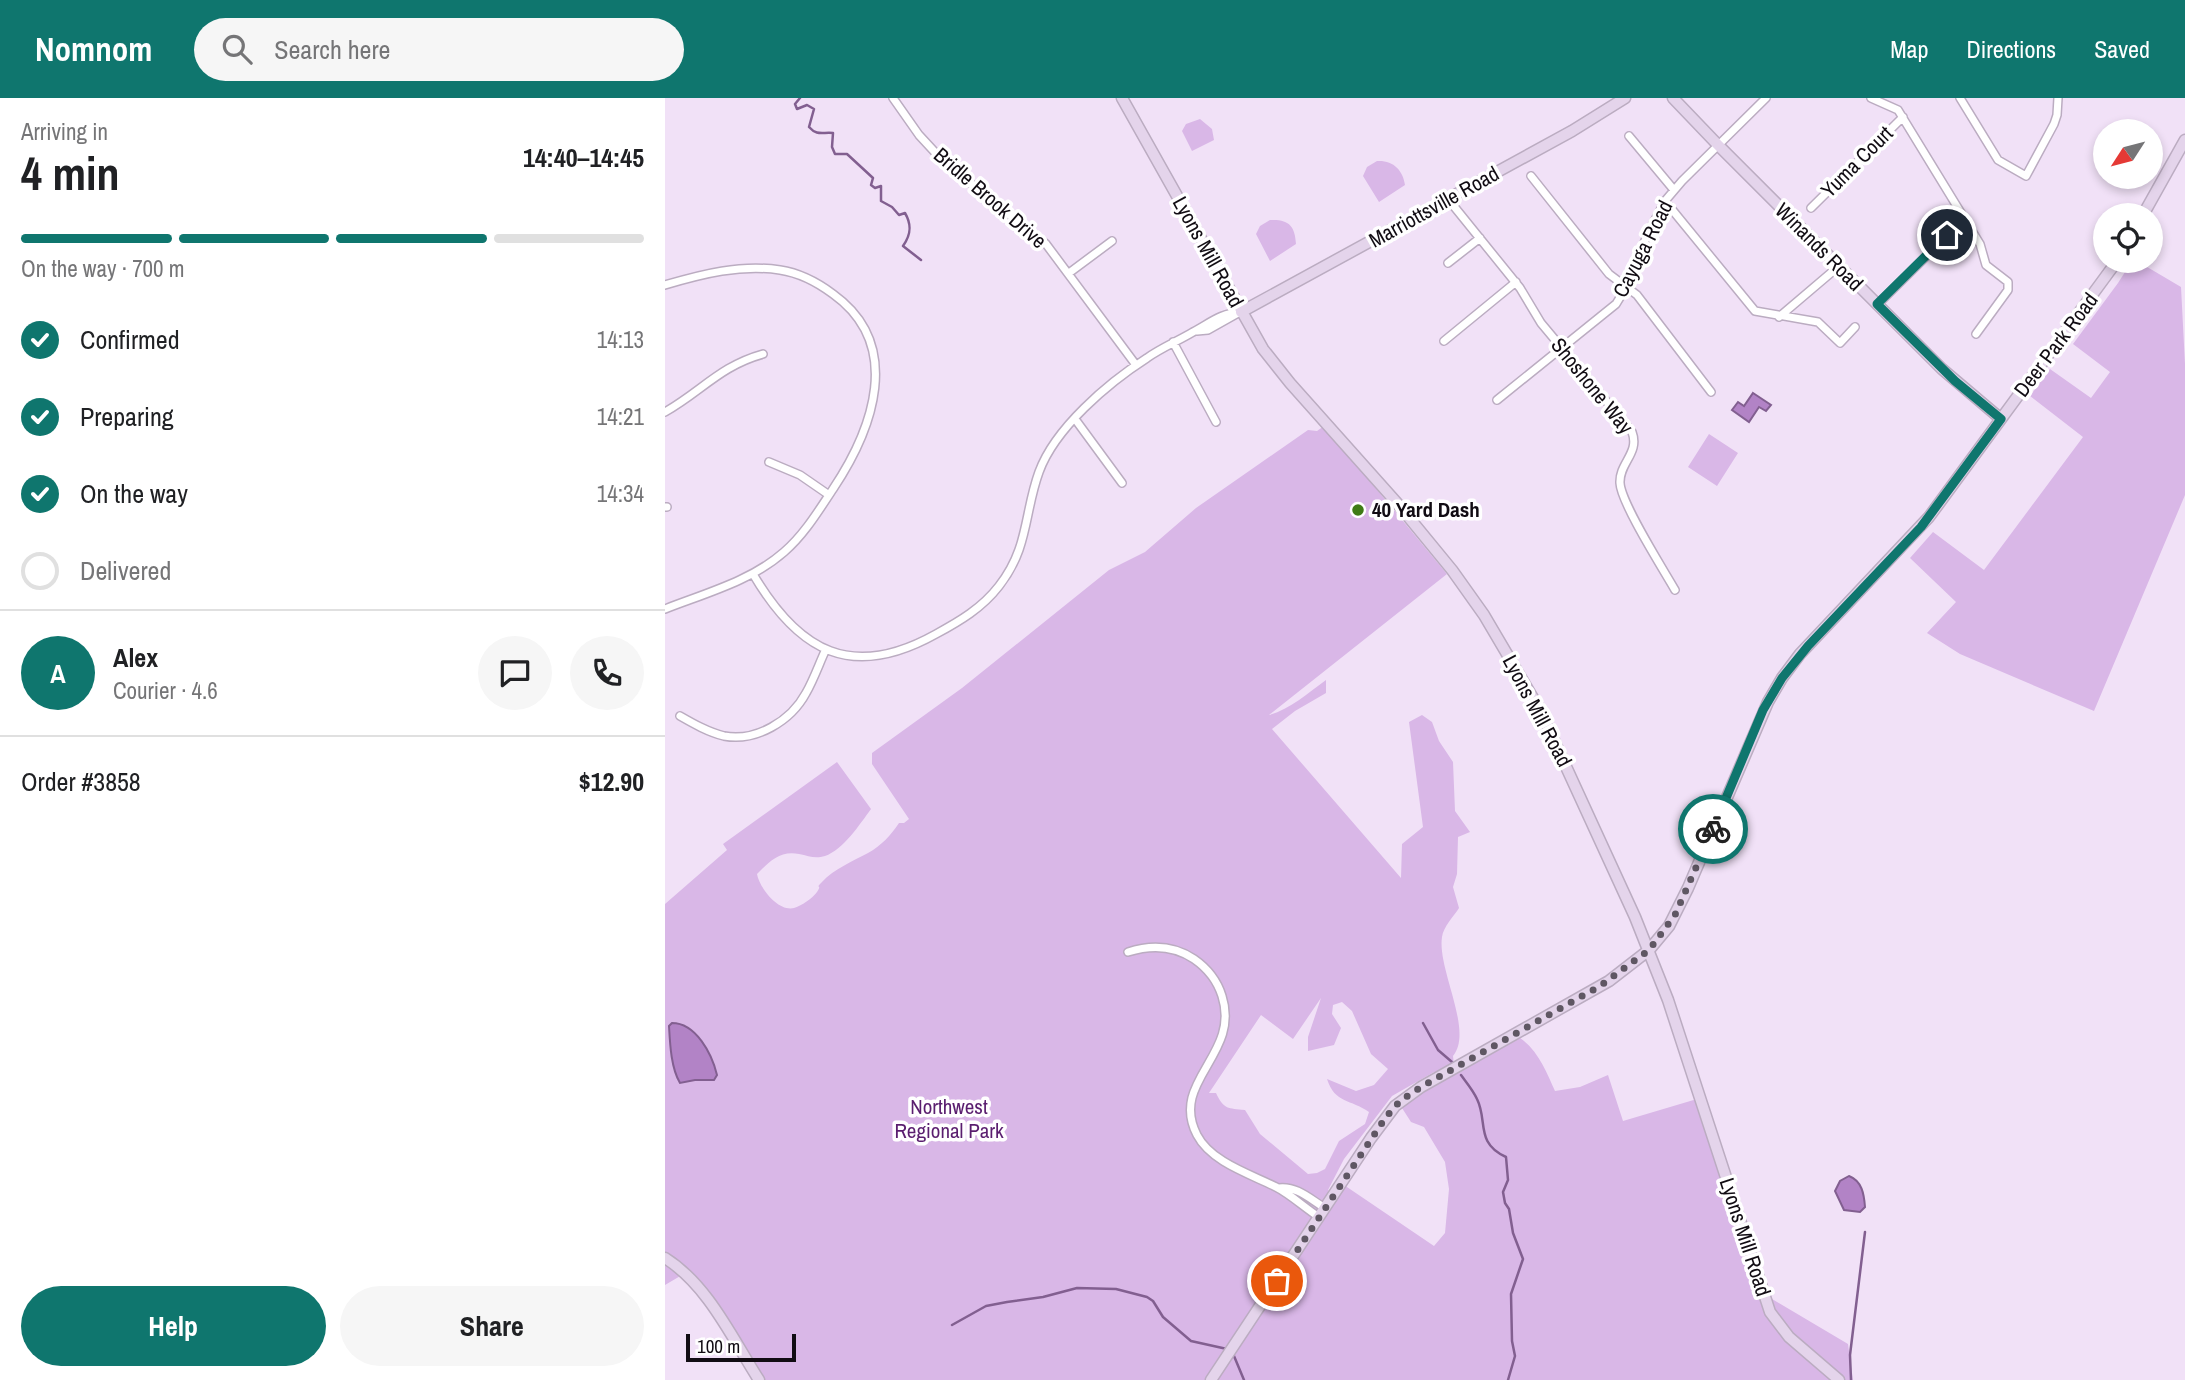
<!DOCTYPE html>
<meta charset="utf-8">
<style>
body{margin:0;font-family:"Archivo Narrow",sans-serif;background:#f6f6f6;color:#202124;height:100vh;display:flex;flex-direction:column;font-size:26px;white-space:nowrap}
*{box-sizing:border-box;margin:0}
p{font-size:23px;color:#757577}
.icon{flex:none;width:38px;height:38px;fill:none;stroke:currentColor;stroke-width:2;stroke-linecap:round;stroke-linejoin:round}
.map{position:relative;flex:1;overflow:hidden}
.sheet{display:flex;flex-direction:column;background:#fff;width:665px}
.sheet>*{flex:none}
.needle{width:46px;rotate:234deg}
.tools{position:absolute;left:1428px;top:21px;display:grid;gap:14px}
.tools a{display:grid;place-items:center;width:70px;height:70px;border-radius:50%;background:#fff;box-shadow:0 4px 10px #0003;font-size:35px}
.scale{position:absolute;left:21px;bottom:18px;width:110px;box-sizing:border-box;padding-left:7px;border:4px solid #110c13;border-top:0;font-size:19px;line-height:24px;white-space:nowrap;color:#110c13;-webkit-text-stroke:5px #fff;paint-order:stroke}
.pin{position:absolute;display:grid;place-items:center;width:60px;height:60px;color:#fff;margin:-30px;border:4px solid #fff;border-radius:50%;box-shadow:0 2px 7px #0007}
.courier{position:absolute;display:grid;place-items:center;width:70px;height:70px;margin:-35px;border:5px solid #0f766e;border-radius:50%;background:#fff;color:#222;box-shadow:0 2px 9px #0007}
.head em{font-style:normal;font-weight:800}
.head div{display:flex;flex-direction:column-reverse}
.head{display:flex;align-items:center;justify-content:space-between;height:119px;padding:0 21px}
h1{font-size:46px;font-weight:800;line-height:52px}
.bar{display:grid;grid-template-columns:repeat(4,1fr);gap:10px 7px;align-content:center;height:84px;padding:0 21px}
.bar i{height:9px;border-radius:5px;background:#e0e0e0}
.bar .selected{background:#0f766e}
.bar p{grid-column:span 4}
.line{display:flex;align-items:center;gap:18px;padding:0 21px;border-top:2px solid #e0e0e0}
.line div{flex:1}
.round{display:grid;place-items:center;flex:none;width:74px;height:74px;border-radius:37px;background:#f6f6f6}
ol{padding:0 21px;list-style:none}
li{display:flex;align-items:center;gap:21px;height:77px}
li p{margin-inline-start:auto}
li .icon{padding:7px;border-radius:50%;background:#0f766e;color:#fff;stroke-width:4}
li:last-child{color:#757577}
li i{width:38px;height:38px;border:4px solid #e0e0e0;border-radius:50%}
.primary-button{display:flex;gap:14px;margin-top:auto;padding:14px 21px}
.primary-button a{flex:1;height:80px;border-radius:42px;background:#0f766e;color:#fff;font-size:28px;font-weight:800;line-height:80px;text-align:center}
.primary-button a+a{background:#f6f6f6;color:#202124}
header{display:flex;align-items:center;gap:42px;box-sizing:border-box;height:98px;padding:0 35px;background:#0f766e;color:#fff}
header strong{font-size:33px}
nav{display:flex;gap:38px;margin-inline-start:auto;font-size:24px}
.search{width:490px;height:63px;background:#f6f6f6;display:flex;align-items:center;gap:18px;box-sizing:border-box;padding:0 24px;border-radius:38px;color:#757577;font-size:26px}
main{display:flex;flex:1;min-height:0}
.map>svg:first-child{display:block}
</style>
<header>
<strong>Nomnom</strong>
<div class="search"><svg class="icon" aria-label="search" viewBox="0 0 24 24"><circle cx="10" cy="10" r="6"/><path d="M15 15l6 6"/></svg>Search here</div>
<nav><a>Map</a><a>Directions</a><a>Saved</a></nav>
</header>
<main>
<section class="sheet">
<div class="head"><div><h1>4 min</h1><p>Arriving in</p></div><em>14:40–14:45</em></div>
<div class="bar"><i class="selected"></i><i class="selected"></i><i class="selected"></i><i></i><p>On the way · 700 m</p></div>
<ol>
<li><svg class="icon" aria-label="check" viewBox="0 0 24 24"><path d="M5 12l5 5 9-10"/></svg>Confirmed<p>14:13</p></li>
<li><svg class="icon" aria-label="check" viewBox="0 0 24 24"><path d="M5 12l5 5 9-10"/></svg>Preparing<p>14:21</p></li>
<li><svg class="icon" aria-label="check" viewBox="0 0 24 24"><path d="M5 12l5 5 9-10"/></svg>On the way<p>14:34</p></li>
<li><i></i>Delivered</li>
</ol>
<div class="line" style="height:126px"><b class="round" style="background:#0f766e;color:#fff">A</b><div><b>Alex</b><p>Courier · 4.6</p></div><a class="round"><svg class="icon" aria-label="chat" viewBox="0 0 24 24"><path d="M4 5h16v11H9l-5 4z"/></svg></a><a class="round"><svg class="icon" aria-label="phone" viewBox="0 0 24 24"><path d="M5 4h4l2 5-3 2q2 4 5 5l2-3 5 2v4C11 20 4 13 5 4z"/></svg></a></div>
<div class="line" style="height:91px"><div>Order #3858</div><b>$12.90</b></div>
<div class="primary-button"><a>Help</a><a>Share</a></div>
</section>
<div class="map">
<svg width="1520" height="1282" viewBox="0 0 1520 1282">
<rect width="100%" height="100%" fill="#f1e1f7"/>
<path fill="#d9b7e7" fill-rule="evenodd" d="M535,21L547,31L549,42L527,53L517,33L521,26Z
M712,63C728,62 738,72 740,87L714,104L698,78L702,69Z
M605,122C624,121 630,128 631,146L605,163L591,136L595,128Z
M1467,163H1472L1516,189L1520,266V397L1429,613L1295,556L1262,535L1291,504L1245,460L1268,434L1319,472L1418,339L1365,298L1385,271L1426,300L1445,274L1408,246L1453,185Z
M659,328L782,476L604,617C624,612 643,595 661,582V595L630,613L607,631L736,780L737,746L758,729L744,624L757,617L767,624L774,643L788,664L790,713L805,734L793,739L792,776L788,789L794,810C789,818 778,829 777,839C772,871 809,933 788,958L789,967L772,976L769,974L727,998L679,1061L663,1092L671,1099L679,1087L769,1148L780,1135L784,1091L780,1064L759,1029L746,1024L737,1010C761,984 823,958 855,940C873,952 882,975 890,993L915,989L943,977L958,1023L1032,1001L1091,1188L1104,1221L1121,1243L1169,1282H553L556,1275L543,1279L541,1282H98L16,1167L10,1173L17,1177L0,1187V806L62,752L58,746L172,664L206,711C195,726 178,752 160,758C150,761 144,758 134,756C115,752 104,764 92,776C94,789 113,814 129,810C136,808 148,800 152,794C158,785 149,792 157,784C169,771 188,763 203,755C216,748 226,737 234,725H239L244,721L207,666V655L297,590L444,472L480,454L531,410L643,332L652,333ZM656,900L643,939V953L669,947L676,930L667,916L668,907L677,904L687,913L706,956L723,971L709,987L691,993L662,981C670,1006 686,1001 704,1014L700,1026L674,1043L660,1071L652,1075L643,1076L595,1036L580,1012C563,1010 559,1012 551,995H544L596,917L628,941Z
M1044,336L1073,355L1052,388L1023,369Z
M1102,1198L1183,1246L1188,1282H1179L1133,1243L1113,1221Z"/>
<path fill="#b283c6" stroke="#825f90" stroke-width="2" d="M1088,295L1106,307L1101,313L1094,309L1084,324L1067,312L1073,304L1079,308Z
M7,925C31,925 47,956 52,977L49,982H30L15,985C6,970 5,946 4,928Z
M1184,1078C1197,1083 1199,1096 1200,1109L1195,1114L1179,1112L1170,1093L1175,1083Z"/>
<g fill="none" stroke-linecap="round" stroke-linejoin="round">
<path stroke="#825f90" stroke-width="2.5" d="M135,0L130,6L132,11L142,7L149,11L144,29C152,38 157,34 168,35L167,49L170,56H182L208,80L206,87L210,90L216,88V103L227,109L234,117L240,115C247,127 246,137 238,148L256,162
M758,925L773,952L787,964
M796,977C801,984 808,992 812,1001C823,1023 810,1045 841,1059L843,1082L838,1094L840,1105L844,1111L848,1135L858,1161L846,1196L847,1243L850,1258L843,1282
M287,1227L321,1208L342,1204L378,1199L412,1190L451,1191L482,1199L488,1203L498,1219L526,1243L562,1251
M569,1258L579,1282
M1186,1282L1185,1257L1200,1134"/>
<g stroke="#bbacc1" stroke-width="10">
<path id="street" d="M228,0L254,37L279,64L381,146L471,267
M1206,0L1233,12L1315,146L1321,167L1343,184V192L1311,236
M1295,0L1333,62L1361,78L1389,26L1392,17L1393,0
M964,38L1009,92
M866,78L944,176L972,197L1046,294
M783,101L855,190L876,225L967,334C975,355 954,365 955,385C956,405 998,471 1010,492
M1000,103L1090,213L1153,224L1175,245L1190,229
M1146,110L1238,19
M783,165L815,140
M404,175L447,143
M0,187C37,176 76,166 115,172C135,175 152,184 168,196C239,247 208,331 168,391C154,412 139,437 119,454C86,483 41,495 0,511
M1212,207L1300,120
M1114,219L1174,168
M532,233L543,232L575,214
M779,243L851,184
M508,244L551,324
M832,302L951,206L962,188L983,135L1000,103L1017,83L1101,0
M0,314C37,293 55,268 98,256
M410,321L457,385
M104,364L135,377L164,397
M0,409H2
M88,476C134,554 187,583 271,536C295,523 317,510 334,488C364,450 359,415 374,374C390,330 443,285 482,260C496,250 513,243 528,234C545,225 556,215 576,214
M15,618C29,626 43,634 59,638C91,644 126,623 141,595C149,581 154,566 161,551
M463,854C485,847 508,847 529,861C542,870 552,882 557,898C576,957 504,983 532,1037C546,1064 585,1076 611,1089C625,1096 640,1110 654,1119
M614,1090C632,1088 645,1101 660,1110"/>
</g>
<g stroke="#bbacc1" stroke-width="13">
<path id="secondary" d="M457,0L598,251L625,285L732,405L787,472L819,517L875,612L970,819L1003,902L1105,1214L1124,1239L1174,1282
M1008,0L1053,47L1277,271L1336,321
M1478,117L1520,42
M576,214L907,33L960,0
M0,1160C43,1187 67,1240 94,1282
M546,1282L706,1040L730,1008L756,989L944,883L984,852L1004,828L1023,790L1103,604L1117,580L1135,556L1264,419L1452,163"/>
</g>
<use href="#street" stroke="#fff" stroke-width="7"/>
<use href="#secondary" stroke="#e4d4eb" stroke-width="10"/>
</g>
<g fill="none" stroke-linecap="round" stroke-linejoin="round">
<path stroke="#5f5763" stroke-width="7" stroke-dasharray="0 12.6" d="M612,1183L721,1019L735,1003L756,989L935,888L984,852L1010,817L1048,731"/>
<path stroke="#0f766e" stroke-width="9" d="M1048,731L1098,612L1117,580L1143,548L1256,429L1336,321L1290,283L1212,206L1282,137"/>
</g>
<circle fill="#3f7b16" stroke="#fff" stroke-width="2.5" cx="693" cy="412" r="7"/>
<g text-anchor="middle" stroke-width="7" stroke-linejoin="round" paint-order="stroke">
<g font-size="21" fill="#110c13" stroke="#fff">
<text transform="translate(1192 64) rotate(-45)" y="7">Yuma Court</text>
<text transform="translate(325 100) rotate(41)" y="7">Bridle Brook Drive</text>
<text transform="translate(769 109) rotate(-29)" y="7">Marriottsville Road</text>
<text transform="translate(1154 149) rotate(45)" y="7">Winands Road</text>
<text transform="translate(978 151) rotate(-63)" y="7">Cayuga Road</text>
<text transform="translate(543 154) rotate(61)" y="7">Lyons Mill Road</text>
<text transform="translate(1391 247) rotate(-53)" y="7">Deer Park Road</text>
<text transform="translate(927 288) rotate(51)" y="7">Shoshone Way</text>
<text transform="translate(872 613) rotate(62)" y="7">Lyons Mill Road</text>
<text transform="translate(1080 1139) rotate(72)" y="7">Lyons Mill Road</text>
</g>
<g font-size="21" font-weight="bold" fill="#110c13" stroke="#fff" text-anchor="start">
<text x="707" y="419">40 Yard Dash</text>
</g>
<g font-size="21" fill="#5a1e6f" stroke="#fff">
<text x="284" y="1016">Northwest<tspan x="284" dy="24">Regional Park</tspan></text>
</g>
</g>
</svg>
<div class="tools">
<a><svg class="needle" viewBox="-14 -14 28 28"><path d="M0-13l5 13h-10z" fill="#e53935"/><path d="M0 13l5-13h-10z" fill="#757577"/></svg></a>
<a><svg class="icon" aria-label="locate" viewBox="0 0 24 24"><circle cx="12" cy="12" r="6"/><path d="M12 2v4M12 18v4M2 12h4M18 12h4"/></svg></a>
</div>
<div class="scale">100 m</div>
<div class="pin" style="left:612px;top:1183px;background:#ea580c"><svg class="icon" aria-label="bag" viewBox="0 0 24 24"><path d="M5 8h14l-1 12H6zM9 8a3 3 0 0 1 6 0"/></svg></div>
<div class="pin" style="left:1282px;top:137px;background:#1f2937"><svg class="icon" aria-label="home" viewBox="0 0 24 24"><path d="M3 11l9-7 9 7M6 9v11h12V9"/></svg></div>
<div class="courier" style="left:1048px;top:731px"><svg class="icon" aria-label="bike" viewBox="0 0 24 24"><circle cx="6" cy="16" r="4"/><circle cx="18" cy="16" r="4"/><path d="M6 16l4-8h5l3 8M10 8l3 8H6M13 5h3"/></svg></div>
</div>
</main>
